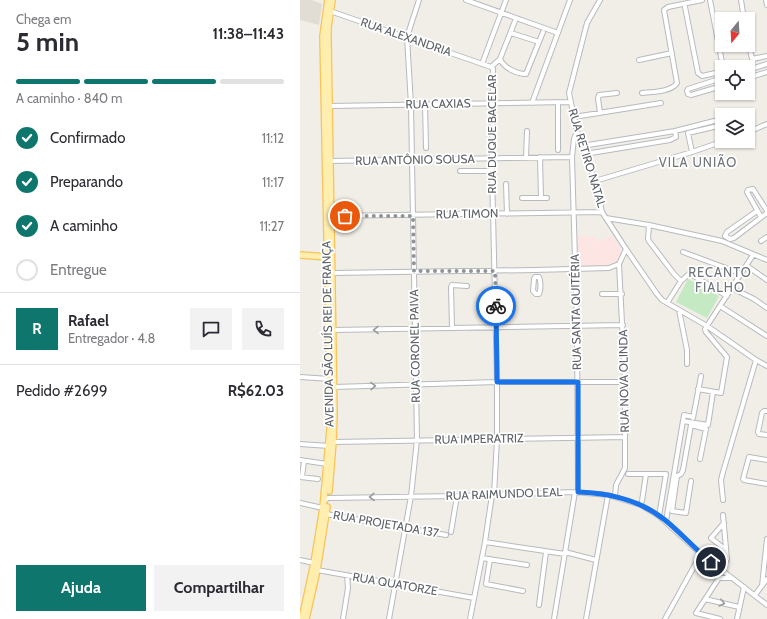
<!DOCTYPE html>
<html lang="pt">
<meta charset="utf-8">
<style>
body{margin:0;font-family:Cabin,sans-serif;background:#f2f2f3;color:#2b2b33;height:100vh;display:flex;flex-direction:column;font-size:15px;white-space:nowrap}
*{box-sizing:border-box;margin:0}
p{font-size:13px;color:#7c7c81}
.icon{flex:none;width:22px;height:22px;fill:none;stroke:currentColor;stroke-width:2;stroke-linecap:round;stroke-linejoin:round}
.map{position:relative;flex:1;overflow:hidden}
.panel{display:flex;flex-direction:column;background:#fff;width:300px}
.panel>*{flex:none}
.needle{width:26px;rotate:198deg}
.fabs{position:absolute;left:415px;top:12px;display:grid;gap:8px}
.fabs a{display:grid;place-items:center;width:40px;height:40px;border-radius:0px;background:#fff;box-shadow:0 1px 3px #0004;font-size:20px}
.pin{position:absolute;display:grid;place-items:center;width:34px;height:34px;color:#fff;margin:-17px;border:2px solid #fff;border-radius:50%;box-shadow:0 1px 4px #0007}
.courier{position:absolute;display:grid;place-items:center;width:40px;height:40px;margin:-20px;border:3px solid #1a73e8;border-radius:50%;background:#fff;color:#222;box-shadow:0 1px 5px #0007}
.headline em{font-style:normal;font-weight:700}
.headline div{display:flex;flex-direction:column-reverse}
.headline{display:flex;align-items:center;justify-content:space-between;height:68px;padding:0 16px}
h1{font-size:26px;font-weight:700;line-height:30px}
.bar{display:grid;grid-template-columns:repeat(4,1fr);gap:6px 4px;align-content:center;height:48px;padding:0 16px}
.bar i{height:5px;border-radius:3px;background:#e1e1e2}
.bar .selected{background:#0f766e}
.bar p{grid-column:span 4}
.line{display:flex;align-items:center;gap:10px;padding:0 16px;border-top:1px solid #e1e1e2}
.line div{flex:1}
.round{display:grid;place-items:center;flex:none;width:42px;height:42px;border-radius:0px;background:#f2f2f3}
ol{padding:0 16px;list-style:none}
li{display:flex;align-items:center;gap:12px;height:44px}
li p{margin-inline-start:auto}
li .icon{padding:4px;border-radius:50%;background:#0f766e;color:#fff;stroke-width:4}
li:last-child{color:#7c7c81}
li i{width:22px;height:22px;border:2px solid #e1e1e2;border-radius:50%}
.button{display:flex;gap:8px;margin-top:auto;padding:8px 16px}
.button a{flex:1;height:46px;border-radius:0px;background:#0f766e;color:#fff;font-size:16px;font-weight:700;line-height:46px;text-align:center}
.button a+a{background:#f2f2f3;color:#2b2b33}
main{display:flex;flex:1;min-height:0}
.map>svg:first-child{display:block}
</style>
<main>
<section class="panel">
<div class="headline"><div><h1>5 min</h1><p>Chega em</p></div><em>11:38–11:43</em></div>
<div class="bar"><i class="selected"></i><i class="selected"></i><i class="selected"></i><i></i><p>A caminho · 840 m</p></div>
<ol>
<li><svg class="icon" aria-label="check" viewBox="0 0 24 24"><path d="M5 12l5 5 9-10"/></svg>Confirmado<p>11:12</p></li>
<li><svg class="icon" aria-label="check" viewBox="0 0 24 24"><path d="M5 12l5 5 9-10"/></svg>Preparando<p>11:17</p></li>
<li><svg class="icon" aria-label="check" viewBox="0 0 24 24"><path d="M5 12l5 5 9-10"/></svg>A caminho<p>11:27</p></li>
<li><i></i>Entregue</li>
</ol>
<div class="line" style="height:72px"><b class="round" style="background:#0f766e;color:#fff">R</b><div><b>Rafael</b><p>Entregador · 4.8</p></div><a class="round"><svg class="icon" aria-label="chat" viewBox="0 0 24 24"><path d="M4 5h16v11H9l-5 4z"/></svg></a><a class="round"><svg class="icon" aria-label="phone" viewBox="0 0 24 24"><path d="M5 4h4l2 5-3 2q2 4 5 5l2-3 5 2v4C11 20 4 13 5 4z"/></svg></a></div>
<div class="line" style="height:52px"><div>Pedido #2699</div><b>R$62.03</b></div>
<div class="button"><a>Ajuda</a><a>Compartilhar</a></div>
</section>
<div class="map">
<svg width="467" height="619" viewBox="0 0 467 619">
<rect width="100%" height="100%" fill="#f1eee7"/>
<path fill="#e1ddd5" d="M0,0H12L22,4L19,25L0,20Z"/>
<path fill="#fde5e4" d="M313,235L322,252L317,262L309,266L277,267L278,236L297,237L298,242Z"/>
<path fill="#c5e9c3" d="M388,279L419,296L407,318L376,302Z"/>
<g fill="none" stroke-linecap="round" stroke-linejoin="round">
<g stroke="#b7babe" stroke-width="6">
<path id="minor" d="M166,0L258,33
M300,0L291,16L287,23L269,93L277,131L295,181L302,212L326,249L357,294L362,300L407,326L456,360L467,366
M410,0L423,67
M441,0L444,19
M466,0L467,5
M385,7L398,73L402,76L420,72L422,70
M30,11L191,67L193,69L192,171L197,382V439L194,495
M211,33L239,42
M448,40L452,59L467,56
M200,59C204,68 217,74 226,74L243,32
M339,60L372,53
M182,64L206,0
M191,67L200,59L215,21
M448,70L467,64
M422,78L388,89L387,91L388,94L391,95L422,86
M448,78L467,72
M342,93C352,92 371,92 377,83L364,10L368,7L402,0
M258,102V150
M232,103L270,0
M125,104L126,148
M29,106L270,102
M300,113L298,98L299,95L317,93
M274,117L361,103
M277,131L274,139L272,157L277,326L278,492
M448,132L467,124
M282,146L375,131L422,119
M392,152L388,133L422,125
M285,154L370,140L376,137L375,131
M240,157L241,198
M226,158L227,131
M30,161L272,157
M160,171H192
M295,181L392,152L424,141
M206,184L207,214
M222,198H247
M457,211L427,232L425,236L430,239L434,238L467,213
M31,216L302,212
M461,217L447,192L448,190L453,189L467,211
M306,218L349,225L422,241L467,260
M349,225L348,239L349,241L374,274L381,281
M461,241L467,237
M383,252L442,274
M447,266L467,280
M32,273L235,270L309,268L319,264L326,249
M235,277H239C241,281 241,290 239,294H236L233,291L234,279Z
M432,288L454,299L467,308
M302,294H322
M367,303L381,281L389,274L392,275L427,296
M420,306L467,336
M379,310L387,350V364
M152,328L151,287L152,285L167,286
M31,332L33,330L323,325
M0,377L30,379
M34,387L197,382H325
M398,389L421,393L427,357L406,332L405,329L453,255
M467,411H464L462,413L458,432L459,434L467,435
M393,418L401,376
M383,421L408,425L413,392
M33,442L325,437
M0,444L29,446
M0,460L27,464
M467,460L449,457L443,479L444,480L467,484
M328,474H366L359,516
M0,477L18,479
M2,477L4,461
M391,481L386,513L372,511L377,476L381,474L383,470L391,425L406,429L400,459
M315,496L316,485L325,468V382L319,264
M423,500L421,480L423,472L456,360
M24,501L28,498L157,496L275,492L308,495L341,505L359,516L401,554L467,605
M342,501L346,474
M0,503L23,508
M26,514L146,535
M366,521L384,415L393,417
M424,523L411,538L426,550
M151,532L157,496
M185,542L265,554
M265,552L296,560
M182,558L227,565
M190,559L186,584L223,591
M0,560L14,563
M17,570L174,598
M421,570L427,559L423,515
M462,586L467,539
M455,595L467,579
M405,599L439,607
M239,605L246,552
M43,619L48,588L47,575
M89,619L111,496L117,440L111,105L107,37L119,0
M170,619L185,542L192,495
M254,619L275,492
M286,619L308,495
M365,619L401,554
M420,619L396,613L419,578H432
M437,619L444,587"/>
</g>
<g stroke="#f7c35a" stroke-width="8">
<path id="major" d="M0,255L28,257L31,256
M29,491L33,442L34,414L28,41V27L32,0
M2,619L14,563L23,508L30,429L29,336L23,36L28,0
M6,619L17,570L27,507"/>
</g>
<use href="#minor" stroke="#fff" stroke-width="4"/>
<use href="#major" stroke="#ffeeae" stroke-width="5.5"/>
</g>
<defs><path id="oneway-chevron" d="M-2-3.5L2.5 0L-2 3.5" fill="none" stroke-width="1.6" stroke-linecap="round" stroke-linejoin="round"/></defs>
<g stroke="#969a9d">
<use href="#oneway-chevron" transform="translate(76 330) rotate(179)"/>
<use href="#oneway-chevron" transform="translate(73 386) rotate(-2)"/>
<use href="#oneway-chevron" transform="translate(72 497) rotate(179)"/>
<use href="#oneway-chevron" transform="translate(422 603) rotate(14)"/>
</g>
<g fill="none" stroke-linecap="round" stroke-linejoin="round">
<path stroke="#919494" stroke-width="4" stroke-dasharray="0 7.2" d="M45,216H113L114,271H195L196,306"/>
<path stroke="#1a73e8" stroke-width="5" d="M196,306L197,382H278V492C309,493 340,500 365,520C381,533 395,549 411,562"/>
</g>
<g text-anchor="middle" stroke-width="3.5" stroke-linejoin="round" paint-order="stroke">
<g font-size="12" fill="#5e6368" stroke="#fff">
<text transform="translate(106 37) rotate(19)" y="4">RUA ALEXANDRIA</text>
<text transform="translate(138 104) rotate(-1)" y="4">RUA CAXIAS</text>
<text transform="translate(192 134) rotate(-90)" y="4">RUA DUQUE BACELAR</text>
<text transform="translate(287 158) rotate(73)" y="4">RUA RETIRO NATAL</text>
<text transform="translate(115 160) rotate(-1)" y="4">RUA ANTÔNIO SOUSA</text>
<text transform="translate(167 214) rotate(-1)" y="4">RUA TIMON</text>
<text transform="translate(276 312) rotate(-91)" y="4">RUA SANTA QUITÉRIA</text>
<text transform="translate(28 334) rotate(-91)" y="4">AVENIDA SÃO LUÍS REI DE FRANÇA</text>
<text transform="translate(115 346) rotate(-91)" y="4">RUA CORONEL PAIVA</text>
<text transform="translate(324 381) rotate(-91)" y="4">RUA NOVA OLINDA</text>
<text transform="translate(179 439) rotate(-1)" y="4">RUA IMPERATRIZ</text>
<text transform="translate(204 494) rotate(-2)" y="4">RUA RAIMUNDO LEAL</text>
<text transform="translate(86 524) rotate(10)" y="4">RUA PROJETADA 137</text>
<text transform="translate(95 584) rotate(10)" y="4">RUA QUATORZE</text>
</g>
<g font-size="13" letter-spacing="1" fill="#6f757a" stroke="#fff">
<text x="398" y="167">VILA UNIÃO</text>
<text x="420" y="277">RECANTO<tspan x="420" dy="15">FIALHO</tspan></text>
</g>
</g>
</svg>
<div class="fabs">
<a><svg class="needle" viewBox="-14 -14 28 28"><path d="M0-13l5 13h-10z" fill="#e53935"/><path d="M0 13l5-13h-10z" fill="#7c7c81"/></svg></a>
<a><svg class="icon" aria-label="locate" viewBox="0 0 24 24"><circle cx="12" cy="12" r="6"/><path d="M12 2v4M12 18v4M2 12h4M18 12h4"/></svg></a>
<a><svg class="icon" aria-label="layers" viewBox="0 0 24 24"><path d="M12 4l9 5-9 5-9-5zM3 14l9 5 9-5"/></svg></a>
</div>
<div class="pin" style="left:45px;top:216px;background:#ea580c"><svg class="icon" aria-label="bag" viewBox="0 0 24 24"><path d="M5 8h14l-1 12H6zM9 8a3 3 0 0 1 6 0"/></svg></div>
<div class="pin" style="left:411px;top:562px;background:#1f2937"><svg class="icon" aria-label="home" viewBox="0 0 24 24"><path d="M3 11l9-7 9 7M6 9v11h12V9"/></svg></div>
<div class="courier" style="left:196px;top:306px"><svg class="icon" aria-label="bike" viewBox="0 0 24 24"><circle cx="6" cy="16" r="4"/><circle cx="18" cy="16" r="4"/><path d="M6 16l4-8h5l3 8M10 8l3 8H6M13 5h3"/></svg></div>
</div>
</main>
